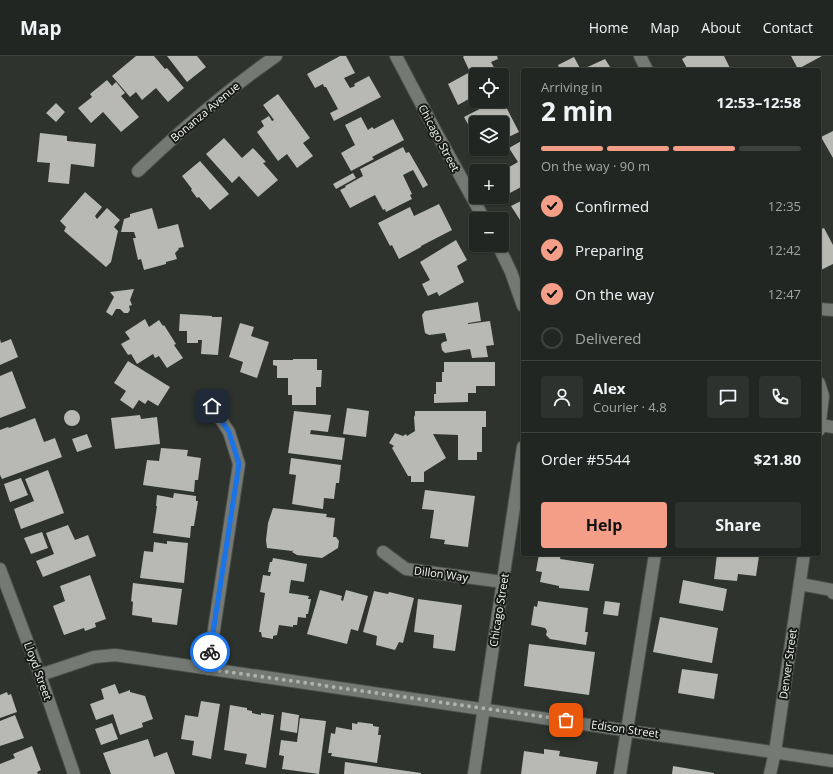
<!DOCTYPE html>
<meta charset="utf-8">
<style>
body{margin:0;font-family:"Open Sans",sans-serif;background:#2e322f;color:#f1f3f6;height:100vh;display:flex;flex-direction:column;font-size:15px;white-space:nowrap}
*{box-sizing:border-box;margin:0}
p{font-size:13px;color:#a2a5a5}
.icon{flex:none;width:22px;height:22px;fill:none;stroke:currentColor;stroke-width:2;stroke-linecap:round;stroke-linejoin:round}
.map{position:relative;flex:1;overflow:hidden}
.details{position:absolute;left:521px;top:12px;width:300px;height:488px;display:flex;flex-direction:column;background:#222622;border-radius:4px;box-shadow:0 1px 3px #0004,0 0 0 1px #3f4340}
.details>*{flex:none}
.controls{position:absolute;left:469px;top:12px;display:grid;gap:8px}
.controls a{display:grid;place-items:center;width:40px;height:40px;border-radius:4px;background:#222622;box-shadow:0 1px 3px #0004,0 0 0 1px #3f4340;font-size:20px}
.pin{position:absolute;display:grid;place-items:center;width:34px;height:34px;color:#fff;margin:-17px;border-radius:8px;box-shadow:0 2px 6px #0006}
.courier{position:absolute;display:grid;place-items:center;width:40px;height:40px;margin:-20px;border:3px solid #1a73e8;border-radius:50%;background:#fff;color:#222;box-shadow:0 1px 5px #0007}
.head em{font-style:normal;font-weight:700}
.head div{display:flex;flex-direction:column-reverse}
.head{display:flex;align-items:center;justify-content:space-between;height:68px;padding:0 20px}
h1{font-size:26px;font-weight:700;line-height:30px}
.bar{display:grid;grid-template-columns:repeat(4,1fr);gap:6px 4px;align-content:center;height:48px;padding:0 20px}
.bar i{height:5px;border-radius:3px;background:#3f4340}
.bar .on{background:#f49e88}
.bar p{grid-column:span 4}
.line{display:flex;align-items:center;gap:10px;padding:0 20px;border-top:1px solid #3f4340}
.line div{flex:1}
.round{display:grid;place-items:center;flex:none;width:42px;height:42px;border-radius:4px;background:#2e322f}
ol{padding:0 20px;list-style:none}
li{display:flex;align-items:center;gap:12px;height:44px}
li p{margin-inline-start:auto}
li .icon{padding:4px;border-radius:50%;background:#f49e88;color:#111;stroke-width:4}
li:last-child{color:#a2a5a5}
li i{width:22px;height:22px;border:2px solid #3f4340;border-radius:50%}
.button{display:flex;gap:8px;margin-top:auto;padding:8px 20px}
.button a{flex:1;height:46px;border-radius:4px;background:#f49e88;color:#111;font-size:16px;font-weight:700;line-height:46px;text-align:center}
.button a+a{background:#2e322f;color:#f1f3f6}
header{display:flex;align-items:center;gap:24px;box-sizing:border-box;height:56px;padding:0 20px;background:#222622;border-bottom:1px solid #3f4340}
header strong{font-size:19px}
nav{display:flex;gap:22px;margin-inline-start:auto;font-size:14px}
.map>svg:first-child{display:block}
</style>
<header>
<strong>Map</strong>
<nav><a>Home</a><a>Map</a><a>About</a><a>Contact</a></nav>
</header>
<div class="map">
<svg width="833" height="718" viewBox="0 0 833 718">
<rect width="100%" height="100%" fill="#2e332d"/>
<path fill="#b7b9b2" d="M136,0H154L165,13L167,12L184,32L168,46L156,32L142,44L136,36L130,41L112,20Z
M167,0H197L206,11L187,26Z
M340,0H346L355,17L344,22L350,32L355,30L354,28L369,20L381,41L334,65L330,57L338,53L326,31H324L323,28L315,32L307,18Z
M464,0H497L498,3L491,6L498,19H476V39L458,49L448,28L470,16L463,1Z
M687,0H724L731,14H688L682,3Z
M791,0H822L798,13Z
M574,1L581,14L605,3L612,14H560L558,9Z
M107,24L112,30L116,26L125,37L121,40L139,61L121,76L103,56L91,67L78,52L92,41L90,38Z
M278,38L310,82L303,87L313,100L297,112L287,98L278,105L257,76L264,70L261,65L269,60L272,65L274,64L263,49Z
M495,45H503L519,76L502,84V67H476V78L474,79L464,61Z
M56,47L65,56L56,66L46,57Z
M361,61L368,74L372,71L374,73L393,63L404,84L372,101L374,103L351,115L341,97L355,89L345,69Z
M833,75V102L821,81Z
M40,77L67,80V85L96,88L94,111L71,108L69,128L48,126L50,107L37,106Z
M224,82L242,102L253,92L266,106L263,107L278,124L258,141L239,120L232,127L206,98Z
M523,84V130L506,139L502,131V115L518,106L509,92Z
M403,91L406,97L409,96L428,129L423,132L413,114L403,119L412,138L410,139L412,143L386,156L385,153L383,154L375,139L350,152L340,134L346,131L345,130L363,120L360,113Z
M200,105L229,138L210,154L199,141L197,142L191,134L192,133L182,120Z
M353,117L356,122L336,133L333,128Z
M85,136L102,151L95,160L97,163L107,152L120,164L114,171L118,175L111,206L106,211L64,175L66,171L60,165Z
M523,144V163L520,164L511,150Z
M439,148L452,174L421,190V191L399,203L392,189L390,190L378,167L410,151L414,160Z
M152,152L158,173L178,168L184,191L178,192L179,193L175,197L177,203L166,206V208L144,214L141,203L138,204L133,182H136L134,176H121L124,163L130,161V158Z
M824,172L833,189V208L821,214L819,211V174Z
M456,184L467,204L457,210L464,226L439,240L437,236L428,240L422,228L430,224L420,206Z
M134,233L130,244L132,249L129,250L130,254L128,257H124L120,253H116L112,260L106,256L114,241L110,236Z
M478,246L481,265L468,267V268L490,265L494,289L486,290L488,301L472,302L470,293L445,297L442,294L441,288L443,286L447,285L445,277L429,279L425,277L422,259L425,255Z
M180,258L212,260V261H222L218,299L201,298L202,284H198V287H187V275H179Z
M145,263L149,271L159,264L163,270L164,269L176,288L174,289L183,302L167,312L159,300L155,302L153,298L137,308L131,298L128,299L121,288L130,283L125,276Z
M240,267L254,271L251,280L269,286L257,322L240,316L243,306L229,301Z
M0,283L1,287L11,283L18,301L0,309Z
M293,303H317V314H322L321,331H316V349H292V339H288V322H277V310L273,309V304H293Z
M128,305L170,331L158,350L148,344L145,348L139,344L133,353L120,344L126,335L114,327Z
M444,306H495V330H476V337H468V346L434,347V338H436V326H442V316H444Z
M12,315L26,352L0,362V320Z
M347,352L369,355L366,381L343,378Z
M64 362a8 8 0 1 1 16 0a8 8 0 1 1-16 0Z
M294,355L331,359L328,376L311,374L310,378L345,382L342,404L288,397Z
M415,355H486V371H482V396H477V404H458V379L433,378L446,402L424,416V426H411V420H408L392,392L394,390L389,387L395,377L403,380L406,378L407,380L415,375L414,361L415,359Z
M140,359L141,363L157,361L160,388L115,393L111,362Z
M35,362L44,386L55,382L62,401L2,423L0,419V374L8,371L9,372Z
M87,378L92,391L77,396L72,383Z
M161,392L188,394L187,400L201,402L198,424H195L194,436L143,429L147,404L159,405Z
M291,402L341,409L339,427H336L334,443L324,442L323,453L292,448L296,419L289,418Z
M48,414L64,457L21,473L14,453L34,445L25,423Z
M21,422L28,439L10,446L4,428Z
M425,434L475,440L468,491L444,488L445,484L430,482L434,454L422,453Z
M174,437L196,440V445H198L194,470H191L190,482L153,477L157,450H156L157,439L173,442Z
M273,452L327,458L326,461L335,462L333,481H336L339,485L338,492L322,502L297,499L292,496L294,494L292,495L267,492L266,484L268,467Z
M68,469L75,484L88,479L96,500L43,521L36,505L54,498L46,477Z
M42,476L48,492L31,498L24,482Z
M167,485L188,487L184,527L140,522L144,495L153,496L154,486L167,488Z
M539,498H561L560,503L594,508L589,535L559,532V530L540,526L542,516L536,515Z
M717,498H744L759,500L756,520L738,518L737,525L714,523Z
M273,502L307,508L304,526L291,524L289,537L309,540L308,543H311L308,558H306V562L298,561L297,569H293V571L279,569L277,579L273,580V583L262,581L261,576H259L265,537L260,536L263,519L270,520L271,516H268L270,506H272Z
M90,519L106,563L95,567L96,571L85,575L84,572L64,579L53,550L65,545L60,530Z
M683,524L727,533L723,555L679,547Z
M133,527L182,533L177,569L152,566V562L132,559L133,546L131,545Z
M320,534L342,540L341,544L343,545L346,534L368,540L358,575L351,573L347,588L307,578Z
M374,535L388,538L389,536L414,542L403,587L399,586L395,594L376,589L377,580L363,576Z
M418,543L462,549L455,595L433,592L434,579L414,576Z
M538,545L588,552L585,576H588L586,589L550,583L546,579L547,575L545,572L531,569L534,550L537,551Z
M605,545L620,547L618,560L603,558Z
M660,561L718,572L712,607L653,596Z
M529,588L595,596L589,639L524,630Z
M682,613L718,618L714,643L678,637Z
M115,628L119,638L130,634V636L145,640L153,663L142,667L143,671L120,679L113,658L96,664L90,648L104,643L101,633Z
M7,636L8,639L11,638L17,656L0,662V639Z
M201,645L220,648L211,703L192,699L194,685L181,683L185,659L198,661Z
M230,649L247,652V654L252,655V657L261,659V657L274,659L266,712L245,708L247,698L224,694Z
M282,656L299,659L297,677L280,674Z
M15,659L24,682L0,690V665Z
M300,662L326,665L319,718L282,713L284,700L279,699L281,684L297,686Z
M358,666L373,668V670L379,671L378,679H381L377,707L331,700L332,697H328L331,677L335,678L336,671L352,674V667L357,668Z
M112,667L118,683L101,689L95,673Z
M148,683L154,701L167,696L175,718H111L103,697Z
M32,690L41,714L37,716L38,718H0V708L15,702L13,698Z
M544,693L560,695L559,700L598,706L596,718H521L524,695L544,698Z
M345,706L421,717V718H344Z
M673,710L714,717V718H672Z"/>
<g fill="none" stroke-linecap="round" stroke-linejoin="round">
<g stroke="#4b4f4b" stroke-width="14">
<path id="minor" d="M396,0L436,76L484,163
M640,0L647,14
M138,115C181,74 227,34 276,0
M498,189L511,216L523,250
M819,253L833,254
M819,327L823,340L819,374
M820,369L833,371
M383,496L406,513L503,526
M0,513L40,619L74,718
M800,528L832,534L833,537
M208,613L239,408L229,376L212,350
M40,619L94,601L115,599L136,602L833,705
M474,718L523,391
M620,718L655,498
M770,718L775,696L804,498"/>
</g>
<use href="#minor" stroke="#747973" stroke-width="12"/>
</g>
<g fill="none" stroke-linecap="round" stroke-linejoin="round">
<path stroke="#aeb2ad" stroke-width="4" stroke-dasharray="0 7.2" d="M210,596L208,613L566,664"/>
<path stroke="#1a73e8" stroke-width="5" d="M210,596L239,408L229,376L212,350"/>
</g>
<g text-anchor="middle" stroke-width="4" stroke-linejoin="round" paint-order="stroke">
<g font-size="11" fill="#f3f6f2" stroke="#181a17">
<text transform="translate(205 56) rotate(-40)" y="4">Bonanza Avenue</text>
<text transform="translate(439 82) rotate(62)" y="4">Chicago Street</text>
<text transform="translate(441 518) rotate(8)" y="4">Dillon Way</text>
<text transform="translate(499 554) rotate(-81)" y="4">Chicago Street</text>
<text transform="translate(788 608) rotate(-82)" y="4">Denver Street</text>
<text transform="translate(38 615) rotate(70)" y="4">Lloyd Street</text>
<text transform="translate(625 673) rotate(8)" y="4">Edison Street</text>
</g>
</g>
</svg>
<div class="controls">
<a><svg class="icon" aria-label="locate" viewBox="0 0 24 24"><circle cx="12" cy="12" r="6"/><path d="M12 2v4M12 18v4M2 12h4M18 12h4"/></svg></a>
<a><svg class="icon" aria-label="layers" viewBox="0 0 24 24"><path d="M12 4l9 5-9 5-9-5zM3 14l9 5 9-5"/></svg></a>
<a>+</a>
<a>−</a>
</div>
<div class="pin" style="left:566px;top:664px;background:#ea580c"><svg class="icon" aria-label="bag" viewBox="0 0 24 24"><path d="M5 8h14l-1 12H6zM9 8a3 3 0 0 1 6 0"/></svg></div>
<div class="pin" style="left:212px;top:350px;background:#1f2937"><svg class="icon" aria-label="home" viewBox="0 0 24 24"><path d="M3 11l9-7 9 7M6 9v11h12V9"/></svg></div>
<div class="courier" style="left:210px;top:596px"><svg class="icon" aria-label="bike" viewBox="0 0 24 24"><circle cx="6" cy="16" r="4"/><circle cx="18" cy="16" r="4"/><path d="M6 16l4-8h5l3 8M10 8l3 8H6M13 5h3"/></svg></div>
<section class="details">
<div class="head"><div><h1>2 min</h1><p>Arriving in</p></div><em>12:53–12:58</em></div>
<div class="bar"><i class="on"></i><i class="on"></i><i class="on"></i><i></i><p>On the way · 90 m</p></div>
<ol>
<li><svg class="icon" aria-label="check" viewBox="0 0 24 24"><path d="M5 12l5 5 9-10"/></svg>Confirmed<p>12:35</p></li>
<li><svg class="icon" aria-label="check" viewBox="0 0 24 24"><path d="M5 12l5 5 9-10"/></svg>Preparing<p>12:42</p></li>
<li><svg class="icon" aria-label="check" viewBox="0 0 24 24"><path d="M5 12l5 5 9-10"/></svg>On the way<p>12:47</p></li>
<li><i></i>Delivered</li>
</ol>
<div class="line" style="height:72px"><a class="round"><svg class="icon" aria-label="person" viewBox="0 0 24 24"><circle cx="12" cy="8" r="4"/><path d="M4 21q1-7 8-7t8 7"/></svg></a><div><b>Alex</b><p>Courier · 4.8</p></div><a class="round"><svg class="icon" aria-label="chat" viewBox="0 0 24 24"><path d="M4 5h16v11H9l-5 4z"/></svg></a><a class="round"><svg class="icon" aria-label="phone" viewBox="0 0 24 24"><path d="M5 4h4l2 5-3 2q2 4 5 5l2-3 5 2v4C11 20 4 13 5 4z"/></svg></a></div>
<div class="line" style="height:52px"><div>Order #5544</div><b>$21.80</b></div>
<div class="button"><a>Help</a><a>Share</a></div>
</section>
</div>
